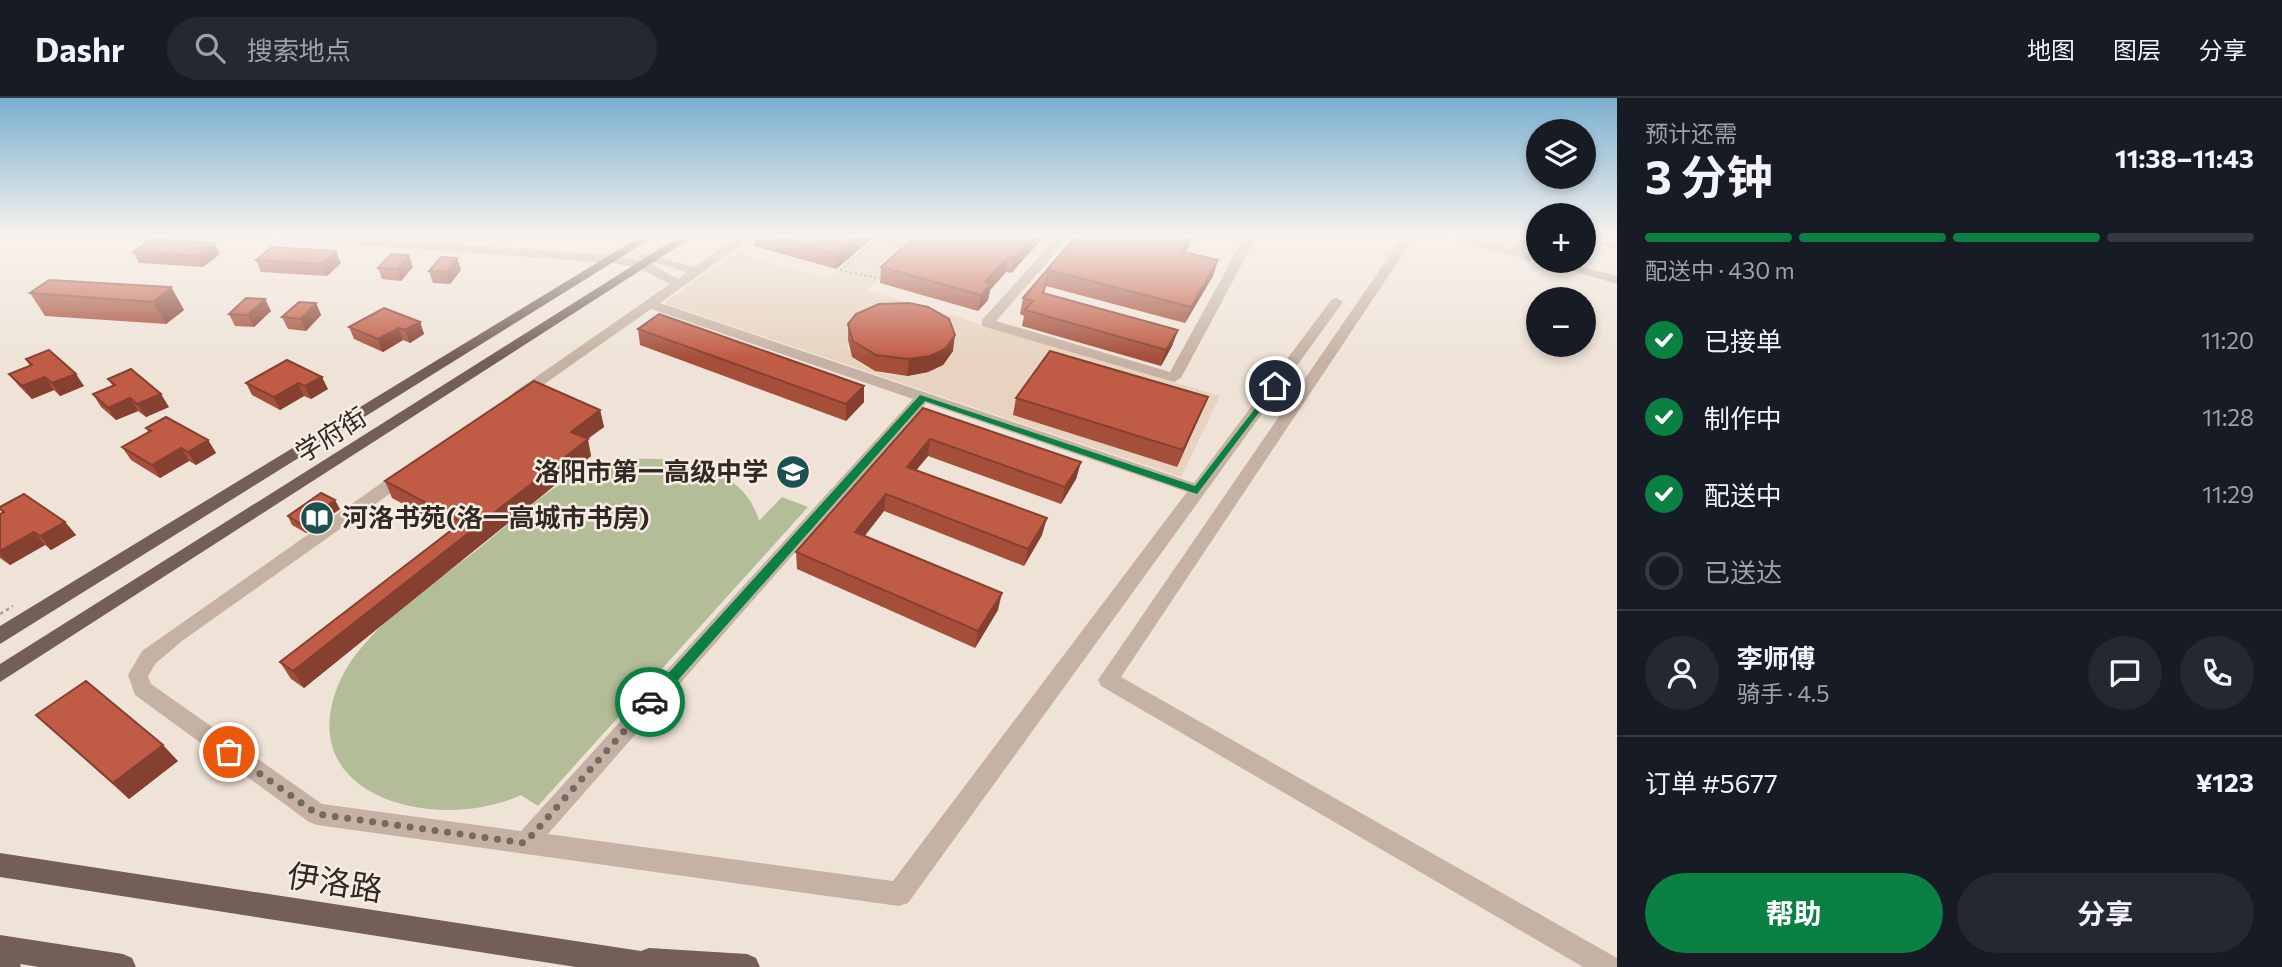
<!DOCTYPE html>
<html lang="zh">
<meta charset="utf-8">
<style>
body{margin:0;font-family:Commissioner,"Noto Sans SC",sans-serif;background:#242831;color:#f1f3f6;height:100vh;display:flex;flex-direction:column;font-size:26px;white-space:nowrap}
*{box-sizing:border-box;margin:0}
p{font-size:23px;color:#9ea1a6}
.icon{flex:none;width:38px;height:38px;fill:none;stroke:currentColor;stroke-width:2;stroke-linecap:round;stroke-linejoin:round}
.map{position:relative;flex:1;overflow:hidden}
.side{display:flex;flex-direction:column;background:#171b24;width:665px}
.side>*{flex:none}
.tools{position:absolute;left:1526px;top:21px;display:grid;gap:14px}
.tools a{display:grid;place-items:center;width:70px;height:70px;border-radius:50%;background:#171b24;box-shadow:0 4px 10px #0003;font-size:35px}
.pin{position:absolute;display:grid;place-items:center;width:60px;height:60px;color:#fff;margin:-30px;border:4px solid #fff;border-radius:50%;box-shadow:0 2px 7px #0007}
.courier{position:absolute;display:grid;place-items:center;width:70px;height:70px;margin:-35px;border:5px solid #0b8043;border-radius:50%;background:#fff;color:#222;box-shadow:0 2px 9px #0007}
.summary em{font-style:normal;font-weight:700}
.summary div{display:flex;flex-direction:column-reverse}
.summary{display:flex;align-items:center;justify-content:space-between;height:119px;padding:0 28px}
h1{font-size:46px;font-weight:700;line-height:52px}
.bar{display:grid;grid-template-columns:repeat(4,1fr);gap:10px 7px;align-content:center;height:84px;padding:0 28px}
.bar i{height:9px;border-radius:5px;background:#363941}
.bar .selected{background:#0b8043}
.bar p{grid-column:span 4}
.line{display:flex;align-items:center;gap:18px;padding:0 28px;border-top:2px solid #363941}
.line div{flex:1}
.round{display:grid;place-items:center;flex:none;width:74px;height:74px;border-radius:37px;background:#242831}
ol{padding:0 28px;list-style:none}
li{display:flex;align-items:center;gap:21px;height:77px}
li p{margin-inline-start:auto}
li .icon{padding:7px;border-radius:50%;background:#0b8043;color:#fff;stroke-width:4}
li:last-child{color:#9ea1a6}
li i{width:38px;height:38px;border:4px solid #363941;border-radius:50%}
.primary-button{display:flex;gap:14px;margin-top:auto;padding:14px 28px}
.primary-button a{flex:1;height:80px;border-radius:42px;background:#0b8043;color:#fff;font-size:28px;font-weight:700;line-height:80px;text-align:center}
.primary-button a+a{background:#242831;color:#f1f3f6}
header{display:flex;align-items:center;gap:42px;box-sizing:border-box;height:98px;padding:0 35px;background:#171b24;border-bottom:2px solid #363941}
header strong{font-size:33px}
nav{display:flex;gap:38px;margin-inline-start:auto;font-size:24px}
.search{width:490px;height:63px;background:#242831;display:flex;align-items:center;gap:18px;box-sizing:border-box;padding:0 24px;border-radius:38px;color:#9ea1a6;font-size:26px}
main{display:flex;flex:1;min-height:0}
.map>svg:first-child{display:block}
</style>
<header>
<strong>Dashr</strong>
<div class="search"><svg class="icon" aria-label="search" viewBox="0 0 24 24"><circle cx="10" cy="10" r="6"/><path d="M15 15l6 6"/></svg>搜索地点</div>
<nav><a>地图</a><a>图层</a><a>分享</a></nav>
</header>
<main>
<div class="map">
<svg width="1617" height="869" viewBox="0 0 1617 869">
<rect width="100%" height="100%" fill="#efe3d7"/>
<path fill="#b3bd98" d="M637,361C684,359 745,371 759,423L782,399L808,409L538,708L521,697C441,735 290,702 339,585C363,529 437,485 483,447C509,426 534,402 562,385C585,371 611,365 637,361Z"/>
<path fill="#e7d3bf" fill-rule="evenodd" d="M879,138H927L867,192L1220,298L1181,379L664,205L737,154L827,181ZM850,237L953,253L943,267L928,274L907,278L885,276L866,269L852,259L847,248ZM1201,315L1176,369L1014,317Z"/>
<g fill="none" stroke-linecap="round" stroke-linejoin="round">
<path stroke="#b29c8f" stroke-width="2" stroke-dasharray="2.5 2.5" stroke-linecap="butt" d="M879,140L904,151
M840,172L880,181
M840,172L881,138"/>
<path stroke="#b29c8f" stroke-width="2.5" stroke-dasharray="3.5 3.5" stroke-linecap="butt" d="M0,516L13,508"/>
<path fill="#c6b2a4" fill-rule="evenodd" d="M270,138H329L612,157L647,164L678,181L687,174L638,160L644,156L695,169L739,138H753L660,205L1194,385L1332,201L1337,200L1343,204L908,805L899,808L317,727L309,724L135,597L128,577L142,553L400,372H412L414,376L412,380L182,543L156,565L148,578L151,586L322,706L521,733L913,301L651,211L523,301H513V295L670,186L639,170L612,165L276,141ZM926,305L1187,394L893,783L548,736Z
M1058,138H1070L996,223L1170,274L1245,138H1257L1181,280L1174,284L982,228V222Z
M1403,138H1415L1121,579L1617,860V869H1583L1101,588L1098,582Z
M1446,138H1466L1514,151L1521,138H1533L1525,154L1536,159L1530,163Z
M1584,138L1617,143V151L1584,142Z
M1538,163H1557L1617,178V186Z"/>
<path fill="#745f57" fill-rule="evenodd" d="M641,138H655L0,546V528Z
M680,138H694L0,584V566Z
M0,755L641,853L649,850L747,856L756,860L760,869H576L0,779Z
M0,837L123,856L132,860L136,869H39L20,866L21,869H0Z"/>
</g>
<path fill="#a54f3b" d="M754,138H875L836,171L754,148Z
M1045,138L1011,175L1006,174L990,192L988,202L978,213L880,185L881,169Z
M1076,138H1196L1185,154L1218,162L1213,178L1185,225L1046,188L1044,196L1178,232L1172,248L1161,268L1022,228L1024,218L1020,216L1023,200Z
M1605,138H1617V141Z
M214,145L220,156L203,169L139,165L133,154Z
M457,160L461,172L450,186L433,185L429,173Z
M256,162L341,165L327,178L261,174Z
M413,169L401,183L382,181L378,170Z
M171,189L184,212L166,226L45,218L30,195Z
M265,201L271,213L254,229L235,228L229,216Z
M316,205L321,217L306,233L288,231L282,219Z
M420,224L424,236L410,245L403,242L383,254L354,241L349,229Z
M848,226L953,253L943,267L928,274L907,278L875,273L852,259L848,242Z
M638,231L864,304L846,323L640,247Z
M26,261L84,288L60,298L54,292L32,301L19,288L9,276L30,268Z
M287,262L328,291L311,301L304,298L280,312L252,297L246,285Z
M108,281L169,309L146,319L138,313L116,322L101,309L93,296L113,288Z
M1016,300L1201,315L1177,369L1013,317Z
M923,310L1081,364L1076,381L1061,406L928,358L916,372L1042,437L1024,468L884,413L864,438L998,512L975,550L797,471L796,454Z
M600,312L604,329L587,341L591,358L304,590L291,581L280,564L451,432L392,400L385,383Z
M146,330L208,342L216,355L196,367L189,363L160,380L131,362L122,349L149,335Z
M0,409L65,424L76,437L51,452L45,447L10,467L0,460V416L3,415L0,411Z
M340,411L306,435L292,427L288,418Z
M36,617L178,663L129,701Z"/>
<path fill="#864030" d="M858,138H875L836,171V156Z
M1034,138H1045L1011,175L1014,160Z
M1190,138H1196L1176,168L1180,153Z
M214,145L220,156L203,169L197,158Z
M336,153L341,165L327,178L322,166Z
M409,157L413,169L401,183L397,171Z
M1008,159L1006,174L990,192L988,202L978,213L981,197L985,184Z
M457,160L461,172L450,186L446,174Z
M1218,162L1213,178L1185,225L1191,209Z
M171,189L184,212L166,226L153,204Z
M265,201L271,213L254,229L248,217Z
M316,205L321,217L306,233L301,221Z
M420,224L424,236L410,245L405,232Z
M399,230L403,242L383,254L378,241Z
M1178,232L1172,248L1161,268L1166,252Z
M955,237L953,253L943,267L928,274L907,278L909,261Z
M76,276L84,288L60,298L52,285Z
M45,279L54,292L32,301L22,288Z
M322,279L328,291L311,301L305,288Z
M298,285L304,298L280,312L274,299Z
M864,288V304L846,323V306Z
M161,296L169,309L146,319L137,306Z
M1208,299L1201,315L1177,369L1183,352Z
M130,300L138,313L116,322L108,310Z
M600,312L604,329L574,351L571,334Z
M588,341L591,358L304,590L293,573Z
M930,341L928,358L905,386L907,369Z
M208,342L216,355L196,367L188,354Z
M181,350L189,363L160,380L152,367Z
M1081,364L1076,381L1061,406L1065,389Z
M886,396L884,413L854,452L855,434Z
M335,402L340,411L306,435L301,426Z
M1047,420L1042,437L1024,468L1028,451Z
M65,424L76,437L51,452L40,438Z
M34,434L45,447L10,467L0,457V453Z
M1002,495L998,512L975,550L978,533Z
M163,647L178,663L129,701L113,685Z"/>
<path fill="#c05c45" stroke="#864030" stroke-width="2" d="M773,138H858L836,156Z
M916,138H1034L1014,160L1008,159L985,184L991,186L981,197L881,169Z
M1076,138H1190L1180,153L1218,162L1191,209L1049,172L1043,195L1178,232L1166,252L1025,212L1033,203L1023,200Z
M151,141L214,145L197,158L133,154Z
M272,149L336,153L322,166L256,162Z
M391,156L409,157L397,171L378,170Z
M441,159L457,160L446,174L429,173Z
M49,182L171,189L153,204L30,195Z
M246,200L265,201L248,217L229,216Z
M299,204L316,205L301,221L282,219Z
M909,205L928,209L949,221L955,237L945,251L930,258L909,261L876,257L853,243L848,226L856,216L879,206Z
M384,210L420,224L405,232L399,230L378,241L349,229Z
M659,216L864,288L846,306L638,231Z
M49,252L76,276L52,285L45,279L22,288L9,276L32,267L26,261Z
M1050,253L1208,299L1183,352L1016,300Z
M287,262L322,279L305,288L298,285L274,299L246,285Z
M131,271L161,296L137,306L130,300L108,310L93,296L115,287L108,281Z
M534,283L600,312L571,334L588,341L293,573L280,564L462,424L385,383Z
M923,310L1081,364L1065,389L930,341L907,369L1047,420L1028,451L886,396L855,434L1002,495L978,533L796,454Z
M166,319L208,342L188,354L181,350L152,367L122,349L151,333L146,330Z
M321,395L335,402L301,426L288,418Z
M24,396L65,424L40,438L34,434L0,453V416L4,414L0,411V409Z
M86,583L163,647L113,685L36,617Z"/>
<linearGradient id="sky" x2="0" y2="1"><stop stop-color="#7bb0cf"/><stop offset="0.53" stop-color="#f8f2ed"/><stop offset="1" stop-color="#f8f2ed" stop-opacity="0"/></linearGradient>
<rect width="1617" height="260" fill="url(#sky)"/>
<path fill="#0b8043" d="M1275,285L1279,288L1197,396L925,303L655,608H646V600L920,297L1195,388Z"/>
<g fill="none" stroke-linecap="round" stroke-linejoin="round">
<path stroke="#746a63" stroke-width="7" stroke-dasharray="0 12.6" d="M229,654L317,716L525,745L650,604"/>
</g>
<defs>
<g id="school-disc" transform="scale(1.75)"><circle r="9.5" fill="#1d5151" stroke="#f7ede3"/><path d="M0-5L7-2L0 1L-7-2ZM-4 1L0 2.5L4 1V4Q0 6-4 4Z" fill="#fff"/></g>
<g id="library-disc" transform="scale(1.75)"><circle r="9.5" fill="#1d5151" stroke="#f7ede3"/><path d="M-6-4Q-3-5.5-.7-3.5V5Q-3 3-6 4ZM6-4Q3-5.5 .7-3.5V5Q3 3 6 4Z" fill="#fff"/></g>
</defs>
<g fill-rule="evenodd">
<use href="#school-disc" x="793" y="374"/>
<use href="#library-disc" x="317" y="420"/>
</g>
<g text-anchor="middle" stroke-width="5" stroke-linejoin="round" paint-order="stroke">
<g font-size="26" fill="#322925" stroke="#f7ede3">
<text transform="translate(331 337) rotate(-32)" y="9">学府街</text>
</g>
<g font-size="26" font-weight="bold" fill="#322925" stroke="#f7ede3" text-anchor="end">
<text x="768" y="383">洛阳市第一高级中学</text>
<text x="342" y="429" text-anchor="start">河洛书苑(洛一高城市书房)</text>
</g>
<g font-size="32" fill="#322925" stroke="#f7ede3">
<text transform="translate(335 785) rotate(9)" y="11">伊洛路</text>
</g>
</g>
</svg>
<div class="tools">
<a><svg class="icon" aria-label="layers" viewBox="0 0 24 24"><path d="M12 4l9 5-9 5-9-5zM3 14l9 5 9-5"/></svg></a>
<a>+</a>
<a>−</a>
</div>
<div class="pin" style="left:229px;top:654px;background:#ea580c"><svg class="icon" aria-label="bag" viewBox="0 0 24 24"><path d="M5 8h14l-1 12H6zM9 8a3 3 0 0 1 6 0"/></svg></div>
<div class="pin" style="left:1275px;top:288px;background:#1f2937"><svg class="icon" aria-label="home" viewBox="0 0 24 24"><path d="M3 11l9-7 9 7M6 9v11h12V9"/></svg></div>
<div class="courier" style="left:650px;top:604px"><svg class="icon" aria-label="car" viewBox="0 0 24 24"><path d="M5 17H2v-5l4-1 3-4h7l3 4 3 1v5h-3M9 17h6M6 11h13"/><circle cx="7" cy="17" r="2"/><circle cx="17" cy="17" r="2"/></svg></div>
</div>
<section class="side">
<div class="summary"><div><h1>3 分钟</h1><p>预计还需</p></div><em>11:38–11:43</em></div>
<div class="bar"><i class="selected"></i><i class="selected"></i><i class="selected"></i><i></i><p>配送中 · 430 m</p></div>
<ol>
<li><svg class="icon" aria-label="check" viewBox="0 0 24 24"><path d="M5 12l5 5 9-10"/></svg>已接单<p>11:20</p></li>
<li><svg class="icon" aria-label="check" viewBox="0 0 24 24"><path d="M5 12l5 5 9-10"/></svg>制作中<p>11:28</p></li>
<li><svg class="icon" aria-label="check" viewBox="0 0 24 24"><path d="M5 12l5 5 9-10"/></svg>配送中<p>11:29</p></li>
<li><i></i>已送达</li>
</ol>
<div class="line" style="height:126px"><a class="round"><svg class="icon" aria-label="person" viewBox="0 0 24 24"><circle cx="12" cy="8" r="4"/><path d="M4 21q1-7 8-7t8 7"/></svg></a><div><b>李师傅</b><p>骑手 · 4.5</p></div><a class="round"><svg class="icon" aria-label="chat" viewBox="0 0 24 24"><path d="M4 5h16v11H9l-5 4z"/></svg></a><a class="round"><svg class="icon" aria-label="phone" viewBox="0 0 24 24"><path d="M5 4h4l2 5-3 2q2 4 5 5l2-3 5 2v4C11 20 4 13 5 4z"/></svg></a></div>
<div class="line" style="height:91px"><div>订单 #5677</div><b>¥123</b></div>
<div class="primary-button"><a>帮助</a><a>分享</a></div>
</section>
</main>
